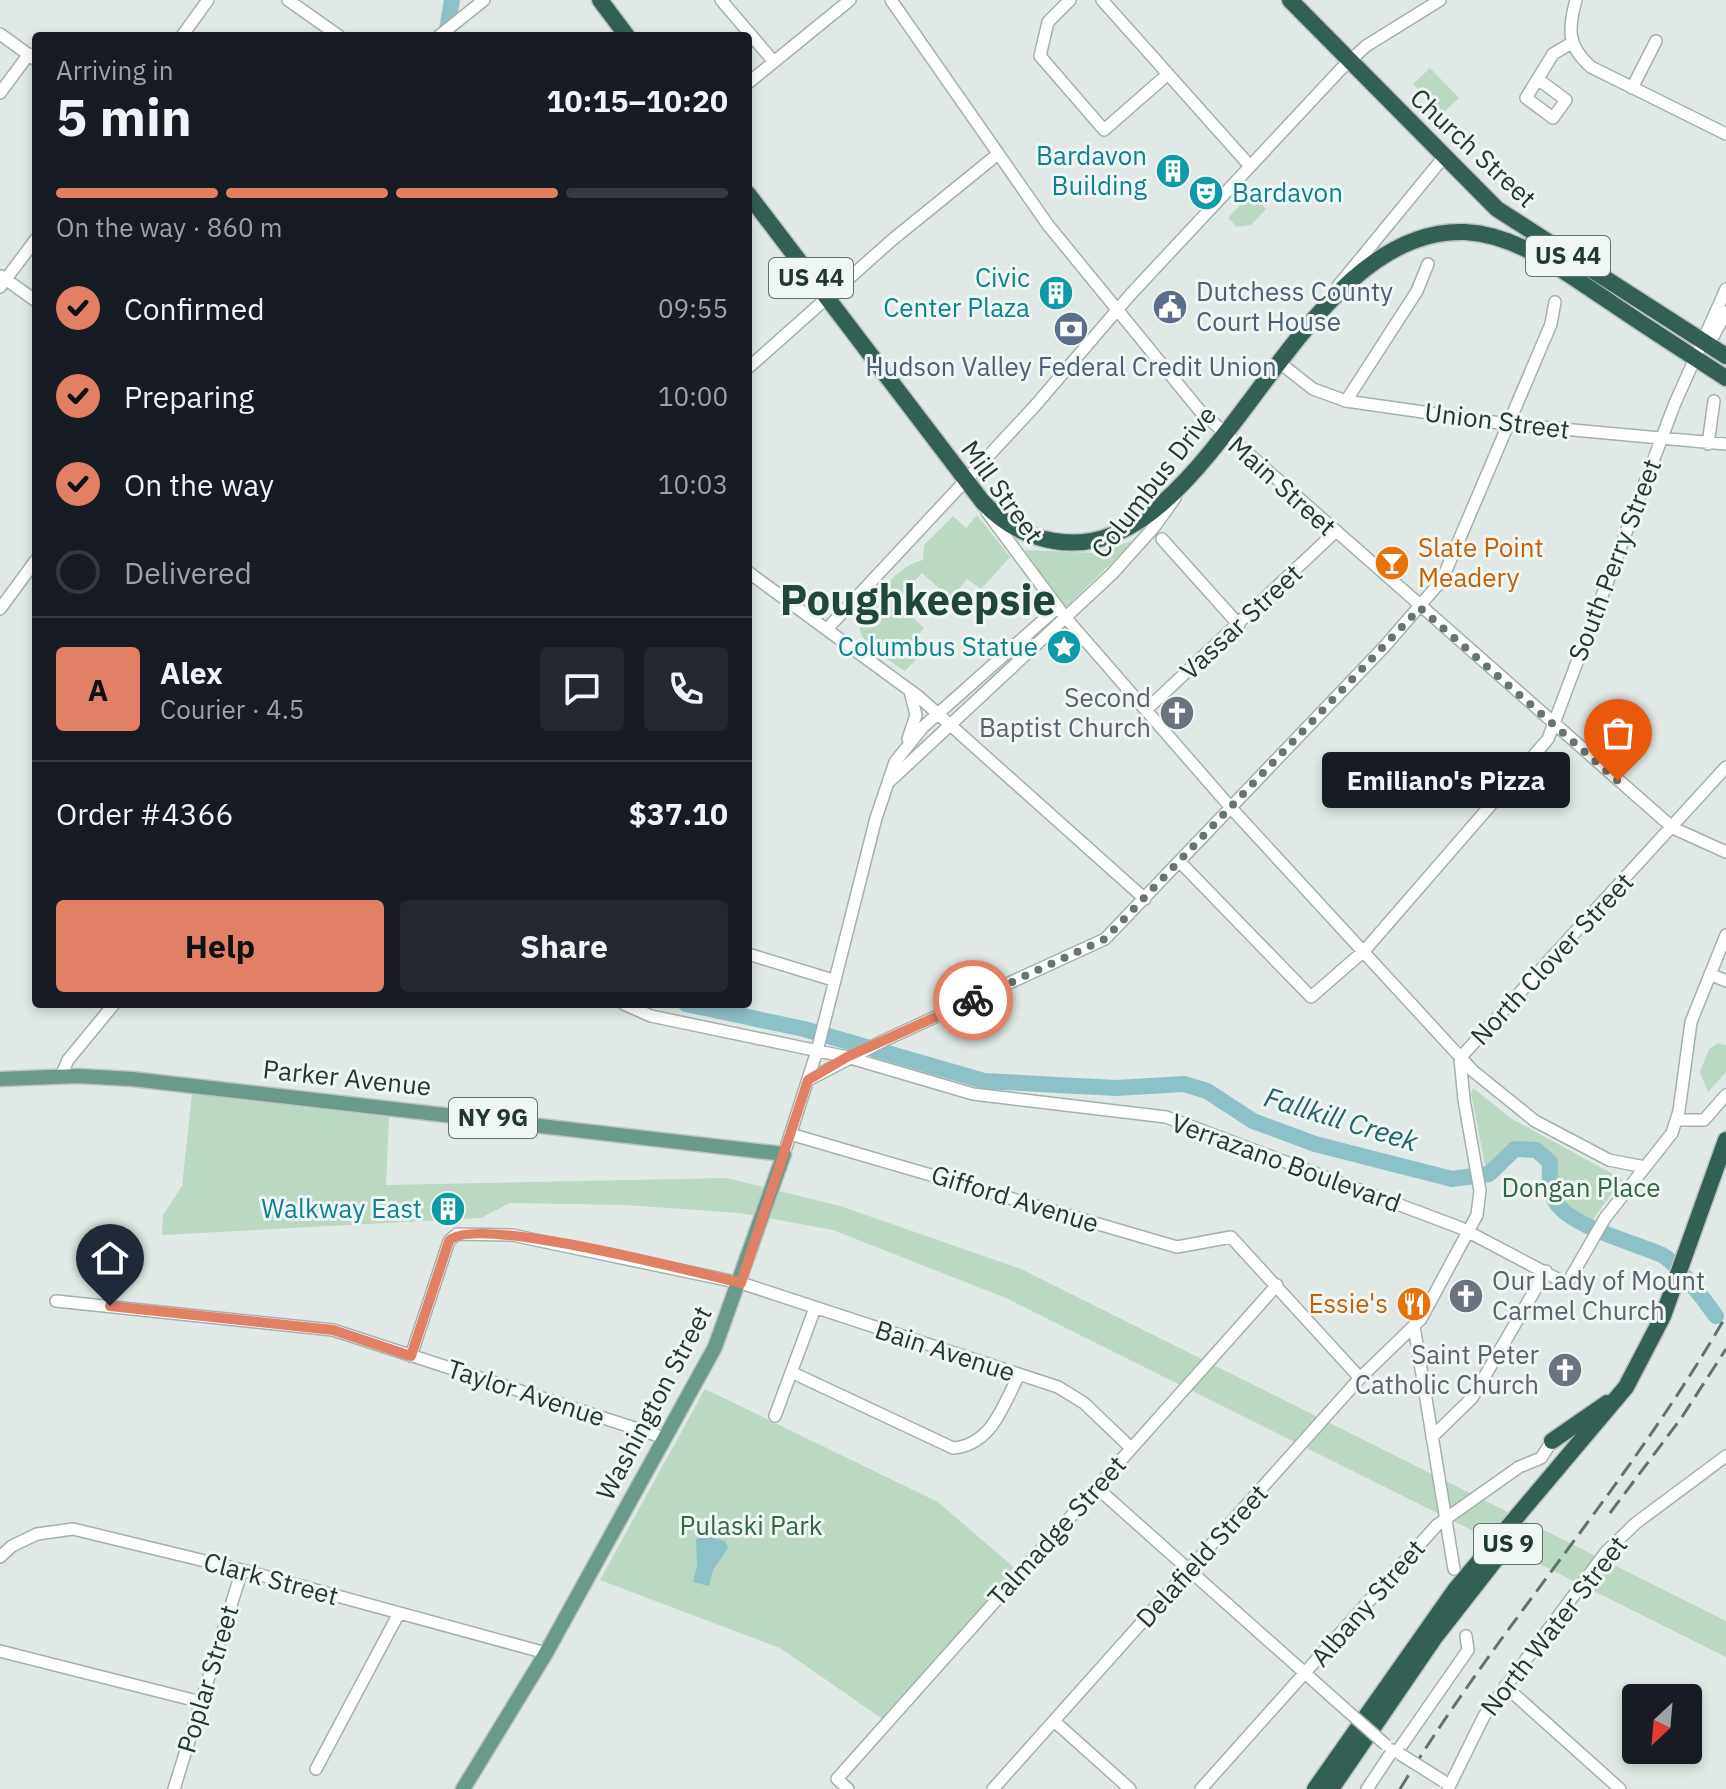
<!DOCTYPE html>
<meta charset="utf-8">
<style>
body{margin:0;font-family:"IBM Plex Sans",sans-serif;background:#242831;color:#f1f3f6;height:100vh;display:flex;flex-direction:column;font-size:30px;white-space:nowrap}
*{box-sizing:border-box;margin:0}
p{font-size:26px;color:#9ea1a6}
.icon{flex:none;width:44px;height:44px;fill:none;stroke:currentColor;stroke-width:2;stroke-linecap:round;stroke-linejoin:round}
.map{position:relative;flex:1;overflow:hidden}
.panel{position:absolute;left:32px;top:32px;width:720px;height:976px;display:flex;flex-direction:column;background:#171b24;border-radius:8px;box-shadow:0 4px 12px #0003}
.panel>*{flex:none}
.needle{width:52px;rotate:206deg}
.buttons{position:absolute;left:1622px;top:1684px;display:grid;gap:16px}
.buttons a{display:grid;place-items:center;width:80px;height:80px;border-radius:8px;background:#171b24;box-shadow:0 4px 12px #0003;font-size:40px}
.pin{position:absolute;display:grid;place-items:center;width:68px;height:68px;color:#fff;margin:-82px -34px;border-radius:50% 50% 50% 0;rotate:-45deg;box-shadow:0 0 8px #0007}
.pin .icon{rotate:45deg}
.courier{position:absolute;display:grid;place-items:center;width:80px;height:80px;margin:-40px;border:6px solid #e28065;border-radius:50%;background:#fff;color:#222;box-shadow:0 2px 10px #0007}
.bubble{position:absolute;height:56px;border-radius:8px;background:#171b24;box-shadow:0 4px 12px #0003;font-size:26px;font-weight:800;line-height:56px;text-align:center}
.overview em{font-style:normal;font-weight:800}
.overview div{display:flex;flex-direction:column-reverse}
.overview{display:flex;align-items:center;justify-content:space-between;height:136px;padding:0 24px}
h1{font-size:52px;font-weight:800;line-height:60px}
.bar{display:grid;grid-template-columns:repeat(4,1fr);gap:12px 8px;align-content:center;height:96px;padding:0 24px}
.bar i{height:10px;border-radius:6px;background:#363941}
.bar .active{background:#e28065}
.bar p{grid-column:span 4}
.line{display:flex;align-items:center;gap:20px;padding:0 24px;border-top:2px solid #363941}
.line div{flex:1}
.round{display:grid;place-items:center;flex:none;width:84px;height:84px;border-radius:8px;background:#242831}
ol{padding:0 24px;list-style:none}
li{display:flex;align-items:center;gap:24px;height:88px}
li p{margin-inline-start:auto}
li .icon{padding:8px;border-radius:50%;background:#e28065;color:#111;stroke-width:4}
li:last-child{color:#9ea1a6}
li i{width:44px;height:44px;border:4px solid #363941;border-radius:50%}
.cta{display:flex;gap:16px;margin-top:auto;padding:16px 24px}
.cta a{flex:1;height:92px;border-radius:8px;background:#e28065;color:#111;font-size:32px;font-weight:800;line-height:92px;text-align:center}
.cta a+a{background:#242831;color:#f1f3f6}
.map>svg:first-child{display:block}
</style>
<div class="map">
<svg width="1726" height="1789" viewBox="0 0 1726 1789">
<rect width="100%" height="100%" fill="#e0e9e5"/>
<path fill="#bbd8c2" d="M1430,68L1459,98L1442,114L1413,84Z
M1251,194L1266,209L1251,225L1237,227L1228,218Z
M977,515L1010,557L981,589L967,579L951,599L922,573L896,601L924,628L911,644L922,653L905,671C884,656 843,638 867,609L875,610C881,602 880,600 883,593C888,578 909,563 923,560L924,545L953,516L966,528Z
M1149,527L1064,609L1025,550L1094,553L1132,541Z
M1718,1043L1726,1045V1072L1708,1092L1700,1072L1709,1049Z
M1473,1088L1512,1119L1622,1179L1589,1225C1555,1204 1550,1204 1550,1162L1542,1152L1515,1149L1487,1175L1471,1093Z
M192,1094L389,1117L386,1185L727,1178L840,1206L1021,1269L1726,1621V1657L1006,1298L833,1230L740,1213L626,1205L510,1203L481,1218L162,1235L163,1215L182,1186Z
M705,1389L938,1502L1017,1570L884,1720L780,1648L600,1580Z"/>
<path fill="#8dc1c8" d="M702,1535L725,1541L728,1548L713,1570L709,1586L693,1582L697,1566L696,1540Z"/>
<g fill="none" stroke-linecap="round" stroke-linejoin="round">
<path stroke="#8dc1c8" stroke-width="16" d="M446,36L452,0
M686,1004L804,1029L984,1081L1116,1088L1184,1084L1207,1091L1253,1121L1315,1144L1452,1179L1489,1174L1515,1149L1536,1150L1550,1162C1550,1175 1548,1186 1554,1199C1566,1226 1636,1243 1662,1255C1676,1262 1706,1302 1716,1316"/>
<g stroke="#a4b0ab" stroke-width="14">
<path id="minor" d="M288,0L339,36
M721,0L774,62
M891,0L1048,225L1200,411L1673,828L1726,852
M1070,0L1048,22L1040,56L1104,130L1168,74
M1102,0L1250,166
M1576,0C1568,29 1567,46 1591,67L1726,134
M0,34L36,60
M182,36L208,0
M439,36L484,0
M1539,80L1566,100L1553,118L1526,98L1553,54L1570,44
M748,83L850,0
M1632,88L1656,41
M0,93L29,54
M1,276L36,301
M1338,286L1443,158
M0,287L36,239
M1704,341L1714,335L1726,312
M1280,363L1313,389L1346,401L1507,424L1726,444
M748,368L892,240L998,154
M1346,401L1417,291L1428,264
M1708,444L1714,401
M987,512L1065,617L1232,809L1473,1071L1535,1121L1609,1160L1645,1167
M1162,539L1239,625
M748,572L919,697L1145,899
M0,609L36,560
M827,629L1034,407L1130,295L1341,69L1366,46L1440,0
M1147,709L1334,533
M908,739L916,715L910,691
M890,781L1112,574L1155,526L1175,498
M1180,862L1311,997L1365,950L1548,739L1675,403L1726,289
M748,954L833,980
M1710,974L1726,981
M624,1004L651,1016L847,1057L973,1094L1166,1117L1461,1228L1567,1284L1605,1218L1672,1133L1679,1111L1691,1022L1726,935
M61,1076L68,1060L114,1004
M808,1080L885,1040L1105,939L1385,646L1442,580L1551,324L1555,302
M1677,1120H1704L1726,1095
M790,1134L1177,1247L1231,1237L1360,1378
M784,1154L817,1051L876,818L895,762L923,727L1058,607
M56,1301L333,1330L665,1438
M1414,1326L1454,1569
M411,1356L449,1241L457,1234L512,1235L741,1283L1058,1387L1084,1403L1131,1448
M791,1372L953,1448C992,1445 1003,1405 1019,1375
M775,1416L815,1308
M1432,1437L1472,1398L1546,1271
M1096,1487L1343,1707
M0,1557L12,1546L37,1534L73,1529L242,1570L546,1653
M0,1651L201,1702
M1505,1686L1620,1789
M1054,1721L1130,1789
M1397,1752L1468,1650L1466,1636
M316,1769L398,1615
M174,1789L242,1570
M848,1789L837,1779L1277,1285
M993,1789L1360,1378L1421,1319L1477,1215L1480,1191L1464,1100L1460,1058L1726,767
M1201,1789L1437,1525L1519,1467L1541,1458L1552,1441
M1367,1789L1393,1750
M1448,1789L1484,1716L1606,1552L1636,1523L1726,1456"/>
</g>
<g stroke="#bdc3c1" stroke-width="17">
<path id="major" d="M0,1079L78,1076L132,1079L784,1154L715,1347L546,1653L463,1789"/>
</g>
<g stroke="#bdc3c1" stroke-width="19">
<path id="highway" d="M600,0L627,36
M1290,0L1497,209L1726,356
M748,194L982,501C1002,523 1024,536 1054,541C1215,569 1292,225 1465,232C1520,235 1565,273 1610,302C1648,328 1687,353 1726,378
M1552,1441L1607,1403
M1315,1789L1455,1590L1626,1387L1663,1316L1726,1140
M1331,1789L1435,1637L1503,1550"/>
</g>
<use href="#minor" stroke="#fff" stroke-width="11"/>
<use href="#major" stroke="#699a8c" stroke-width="14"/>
<use href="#highway" stroke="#326055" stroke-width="16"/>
<path stroke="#5d736c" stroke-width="3" stroke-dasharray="16 8" stroke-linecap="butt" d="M1610,1513L1682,1417L1726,1349
M1400,1789C1500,1625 1630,1483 1726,1316"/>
<g stroke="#a4b0ab" stroke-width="14" stroke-linecap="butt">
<path id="minor-bridge" d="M1343,1707L1386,1745
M1400,1754L1443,1781"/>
</g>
<use href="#minor-bridge" stroke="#fff" stroke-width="11"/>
</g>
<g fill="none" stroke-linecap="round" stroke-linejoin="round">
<path stroke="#657570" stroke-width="8" stroke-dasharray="0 14.4" d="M973,1000L1105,939L1420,608L1618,781"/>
<path stroke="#e28065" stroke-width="10" d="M110,1306L333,1330L411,1356L449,1241C472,1213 698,1273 741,1283L808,1080L847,1057L973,1000"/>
</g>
<defs>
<g id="building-disc" transform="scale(1.8)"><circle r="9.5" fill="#0f9aa8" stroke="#f0f6f3"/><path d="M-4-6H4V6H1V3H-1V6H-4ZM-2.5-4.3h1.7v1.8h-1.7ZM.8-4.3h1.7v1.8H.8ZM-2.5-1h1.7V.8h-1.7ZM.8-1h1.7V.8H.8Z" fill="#fff"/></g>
<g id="theatre-disc" transform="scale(1.8)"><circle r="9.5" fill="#0f9aa8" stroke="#f0f6f3"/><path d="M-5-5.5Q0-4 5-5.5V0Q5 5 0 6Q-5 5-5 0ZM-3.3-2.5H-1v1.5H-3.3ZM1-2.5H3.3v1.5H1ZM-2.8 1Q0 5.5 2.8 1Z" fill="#fff"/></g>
<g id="civic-disc" transform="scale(1.8)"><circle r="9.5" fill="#5c6f8a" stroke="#f0f6f3"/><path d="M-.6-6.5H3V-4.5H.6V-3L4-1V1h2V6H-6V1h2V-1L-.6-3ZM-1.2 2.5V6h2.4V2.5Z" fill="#fff"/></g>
<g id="bank-disc" transform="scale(1.8)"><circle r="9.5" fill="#5c6f8a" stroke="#f0f6f3"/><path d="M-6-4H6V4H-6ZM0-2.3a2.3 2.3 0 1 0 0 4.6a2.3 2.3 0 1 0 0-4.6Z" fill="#fff"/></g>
<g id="bar-disc" transform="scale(1.8)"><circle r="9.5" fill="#e8710a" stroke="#f0f6f3"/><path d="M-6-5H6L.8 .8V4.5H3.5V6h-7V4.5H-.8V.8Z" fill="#fff"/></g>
<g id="sight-disc" transform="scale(1.8)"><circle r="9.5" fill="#0f9aa8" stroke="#f0f6f3"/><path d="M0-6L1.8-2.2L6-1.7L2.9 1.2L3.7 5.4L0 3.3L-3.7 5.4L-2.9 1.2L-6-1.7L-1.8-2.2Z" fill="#fff"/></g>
<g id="church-disc" transform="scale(1.8)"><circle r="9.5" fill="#6b7280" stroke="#f0f6f3"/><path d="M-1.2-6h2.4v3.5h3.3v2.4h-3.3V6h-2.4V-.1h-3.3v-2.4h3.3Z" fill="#fff"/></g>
<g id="restaurant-disc" transform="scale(1.8)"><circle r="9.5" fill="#e8710a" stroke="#f0f6f3"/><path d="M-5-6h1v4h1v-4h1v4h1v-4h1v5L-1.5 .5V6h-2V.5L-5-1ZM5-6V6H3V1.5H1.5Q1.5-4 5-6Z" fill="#fff"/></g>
</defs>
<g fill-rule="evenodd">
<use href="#building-disc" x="1173" y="171"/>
<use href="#theatre-disc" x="1206" y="193"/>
<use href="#building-disc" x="1056" y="293"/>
<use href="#civic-disc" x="1170" y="307"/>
<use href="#bank-disc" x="1071" y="329"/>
<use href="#bar-disc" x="1392" y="563"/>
<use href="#sight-disc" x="1064" y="647"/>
<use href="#church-disc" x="1177" y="713"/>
<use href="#building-disc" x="448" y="1209"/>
<use href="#church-disc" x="1466" y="1296"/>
<use href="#restaurant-disc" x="1414" y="1304"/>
<use href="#church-disc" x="1565" y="1370"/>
</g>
<g text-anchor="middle" stroke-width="6" stroke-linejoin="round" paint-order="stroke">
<g fill="#f0f6f3" stroke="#60706b" stroke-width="2">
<rect x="1526" y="236" width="84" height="40" rx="6"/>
<rect x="769" y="258" width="84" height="40" rx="6"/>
<rect x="449" y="1098" width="88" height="40" rx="6"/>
<rect x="1474" y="1524" width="68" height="40" rx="6"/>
</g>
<g font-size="24" font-weight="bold" fill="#233731">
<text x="1568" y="264">US 44</text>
<text x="811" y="286">US 44</text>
<text x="493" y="1126">NY 9G</text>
<text x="1508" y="1552">US 9</text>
</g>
<g font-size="26" fill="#233731" stroke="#f0f6f3">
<text transform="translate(1473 148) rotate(43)" y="9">Church Street</text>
<text transform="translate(1497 421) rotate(7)" y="9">Union Street</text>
<text transform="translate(1154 482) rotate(-52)" y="9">Columbus Drive</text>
<text transform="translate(1282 486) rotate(42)" y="9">Main Street</text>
<text transform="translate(1002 492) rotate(54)" y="9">Mill Street</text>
<text transform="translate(1615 560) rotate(-69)" y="9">South Perry Street</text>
<text transform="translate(1241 622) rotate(-43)" y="9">Vassar Street</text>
<text transform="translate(1552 959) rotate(-47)" y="9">North Clover Street</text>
<text transform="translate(347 1078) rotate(6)" y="9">Parker Avenue</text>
<text transform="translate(1286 1163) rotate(20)" y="9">Verrazano Boulevard</text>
<text transform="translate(1015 1199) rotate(17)" y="9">Gifford Avenue</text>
<text transform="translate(945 1351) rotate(18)" y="9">Bain Avenue</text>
<text transform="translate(526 1393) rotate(18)" y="9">Taylor Avenue</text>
<text transform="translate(654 1403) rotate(-62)" y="9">Washington Street</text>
<text transform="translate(1057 1531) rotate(-48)" y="9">Talmadge Street</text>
<text transform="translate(1202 1556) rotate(-48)" y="9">Delafield Street</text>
<text transform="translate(271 1579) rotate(15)" y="9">Clark Street</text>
<text transform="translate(1368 1603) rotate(-49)" y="9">Albany Street</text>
<text transform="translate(1554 1626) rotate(-52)" y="9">North Water Street</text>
<text transform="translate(208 1679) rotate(-73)" y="9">Poplar Street</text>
</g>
<g font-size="26" fill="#0d838f" stroke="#f0f6f3" text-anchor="end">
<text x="1147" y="165">Bardavon<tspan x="1147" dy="30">Building</tspan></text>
<text x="1232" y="202" text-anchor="start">Bardavon</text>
<text x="1030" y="287">Civic<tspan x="1030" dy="30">Center Plaza</tspan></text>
<text x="1038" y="656">Columbus Statue</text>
<text x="422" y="1218">Walkway East</text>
</g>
<g font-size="26" fill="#4e5e75" stroke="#f0f6f3" text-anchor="start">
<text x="1196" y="301">Dutchess County<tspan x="1196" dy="30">Court House</tspan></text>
<text x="1071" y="376" text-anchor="middle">Hudson Valley Federal Credit Union</text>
</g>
<g font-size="26" fill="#c56008" stroke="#f0f6f3" text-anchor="start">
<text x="1418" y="557">Slate Point<tspan x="1418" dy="30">Meadery</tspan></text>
<text x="1388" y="1313" text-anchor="end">Essie's</text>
</g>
<g font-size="26" fill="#5b616d" stroke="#f0f6f3" text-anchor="end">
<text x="1151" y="707">Second<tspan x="1151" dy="30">Baptist Church</tspan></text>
<text x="1492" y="1290" text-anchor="start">Our Lady of Mount<tspan x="1492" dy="30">Carmel Church</tspan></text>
<text x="1539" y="1364">Saint Peter<tspan x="1539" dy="30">Catholic Church</tspan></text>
</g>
<g font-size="26" fill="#326945" stroke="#f0f6f3">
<text x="1581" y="1197">Dongan Place</text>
<text x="751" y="1535">Pulaski Park</text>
</g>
<g font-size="28" font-style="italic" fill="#24626c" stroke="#f0f6f3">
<text transform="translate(1341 1119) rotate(17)" y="10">Fallkill Creek</text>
</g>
<g font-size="42" font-weight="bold" fill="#21473c" stroke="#f0f6f3">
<text x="918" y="615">Poughkeepsie</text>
</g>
</g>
</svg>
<div class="buttons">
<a><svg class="needle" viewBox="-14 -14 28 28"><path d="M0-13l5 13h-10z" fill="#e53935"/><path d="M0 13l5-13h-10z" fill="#9ea1a6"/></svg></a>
</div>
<div class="pin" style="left:1618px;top:781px;background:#ea580c"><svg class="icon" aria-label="bag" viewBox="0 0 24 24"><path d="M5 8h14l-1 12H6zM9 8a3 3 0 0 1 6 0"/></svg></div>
<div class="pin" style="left:110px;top:1306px;background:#1f2937"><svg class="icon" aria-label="home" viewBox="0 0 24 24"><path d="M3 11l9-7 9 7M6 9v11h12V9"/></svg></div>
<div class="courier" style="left:973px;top:1000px"><svg class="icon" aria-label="bike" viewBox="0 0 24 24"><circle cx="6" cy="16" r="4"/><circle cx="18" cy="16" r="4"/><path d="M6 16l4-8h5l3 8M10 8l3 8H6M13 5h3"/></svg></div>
<div class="bubble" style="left:1322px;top:752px;width:248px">Emiliano's Pizza</div>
<section class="panel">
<div class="overview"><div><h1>5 min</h1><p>Arriving in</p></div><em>10:15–10:20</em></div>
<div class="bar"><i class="active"></i><i class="active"></i><i class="active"></i><i></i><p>On the way · 860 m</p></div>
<ol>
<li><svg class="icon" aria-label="check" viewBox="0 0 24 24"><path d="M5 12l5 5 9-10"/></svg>Confirmed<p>09:55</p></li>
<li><svg class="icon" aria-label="check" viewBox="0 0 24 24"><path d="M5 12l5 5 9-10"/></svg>Preparing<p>10:00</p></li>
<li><svg class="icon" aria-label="check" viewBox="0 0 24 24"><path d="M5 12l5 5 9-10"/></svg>On the way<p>10:03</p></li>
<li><i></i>Delivered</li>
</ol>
<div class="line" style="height:144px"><b class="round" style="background:#e28065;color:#111">A</b><div><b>Alex</b><p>Courier · 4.5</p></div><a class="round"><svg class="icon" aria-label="chat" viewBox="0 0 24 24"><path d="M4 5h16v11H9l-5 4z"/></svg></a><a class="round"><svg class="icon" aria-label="phone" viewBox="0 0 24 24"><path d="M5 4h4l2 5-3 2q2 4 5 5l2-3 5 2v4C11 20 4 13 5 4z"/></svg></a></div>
<div class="line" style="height:104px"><div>Order #4366</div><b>$37.10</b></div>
<div class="cta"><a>Help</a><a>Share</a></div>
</section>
</div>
